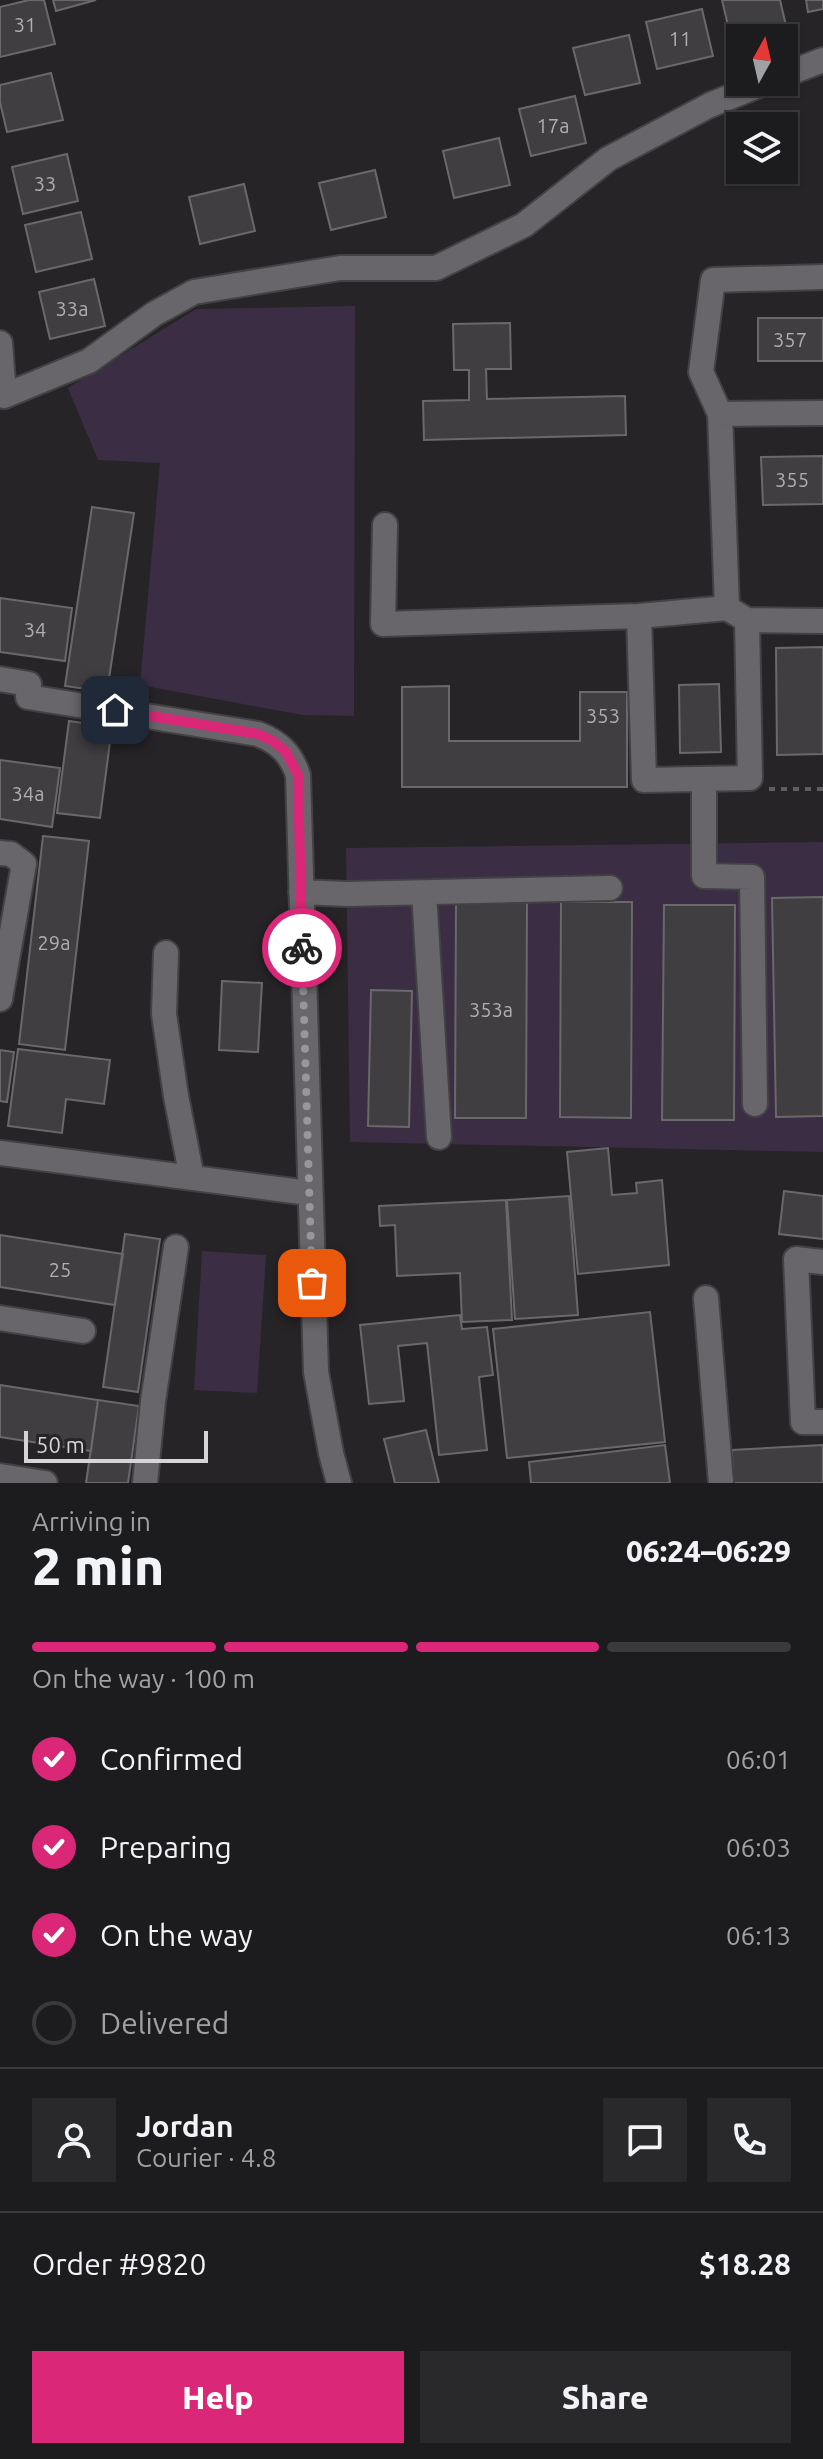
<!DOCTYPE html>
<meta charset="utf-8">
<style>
body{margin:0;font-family:Ubuntu,sans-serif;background:#29282a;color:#f1f3f6;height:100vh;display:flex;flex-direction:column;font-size:30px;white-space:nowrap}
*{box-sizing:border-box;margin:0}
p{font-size:26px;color:#a0a1a4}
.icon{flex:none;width:44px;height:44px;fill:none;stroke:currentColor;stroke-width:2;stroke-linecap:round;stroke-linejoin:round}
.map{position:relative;height:1483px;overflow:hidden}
.drawer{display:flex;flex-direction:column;background:#1c1b1d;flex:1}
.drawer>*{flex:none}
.needle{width:52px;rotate:8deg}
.controls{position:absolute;left:726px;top:24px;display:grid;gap:16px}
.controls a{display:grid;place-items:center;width:72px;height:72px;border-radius:0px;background:#1c1b1d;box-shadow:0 2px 6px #0004,0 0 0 2px #3a393b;font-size:40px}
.scale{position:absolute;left:24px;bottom:20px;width:184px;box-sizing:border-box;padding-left:8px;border:4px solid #d5d4d6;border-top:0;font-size:22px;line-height:28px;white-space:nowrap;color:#d5d4d6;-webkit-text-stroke:6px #262427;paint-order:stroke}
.pin{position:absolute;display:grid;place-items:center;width:68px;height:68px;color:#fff;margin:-34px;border-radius:16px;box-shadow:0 4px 12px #0006}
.courier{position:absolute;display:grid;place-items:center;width:80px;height:80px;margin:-40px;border:6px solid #db2777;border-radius:50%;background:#fff;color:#222;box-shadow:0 2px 10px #0007}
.head em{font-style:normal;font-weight:800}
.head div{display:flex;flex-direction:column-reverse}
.head{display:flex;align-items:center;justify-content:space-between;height:136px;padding:0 32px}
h1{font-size:52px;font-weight:800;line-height:60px}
.bar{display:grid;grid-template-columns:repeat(4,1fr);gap:12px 8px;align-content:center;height:96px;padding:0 32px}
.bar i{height:10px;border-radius:6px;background:#3a393b}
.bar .current{background:#db2777}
.bar p{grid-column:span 4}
.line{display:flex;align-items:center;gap:20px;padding:0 32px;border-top:2px solid #3a393b}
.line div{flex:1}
.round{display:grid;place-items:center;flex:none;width:84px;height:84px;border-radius:0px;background:#29282a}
ol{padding:0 32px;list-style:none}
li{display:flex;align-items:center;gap:24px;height:88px}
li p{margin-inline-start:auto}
li .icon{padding:8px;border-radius:50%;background:#db2777;color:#fff;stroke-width:4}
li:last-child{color:#a0a1a4}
li i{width:44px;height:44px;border:4px solid #3a393b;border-radius:50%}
.action{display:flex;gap:16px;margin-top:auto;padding:16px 32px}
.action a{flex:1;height:92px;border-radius:0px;background:#db2777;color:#fff;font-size:32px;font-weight:800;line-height:92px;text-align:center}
.action a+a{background:#29282a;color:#f1f3f6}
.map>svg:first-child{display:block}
</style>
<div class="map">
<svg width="823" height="1483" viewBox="0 0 823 1483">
<rect width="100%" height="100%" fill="#262427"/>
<path fill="#3b2d43" d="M355,306L354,716L302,715L140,685L160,463L98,460L68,388L196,309Z
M823,842V1152L350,1142L346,848Z
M202,1251L266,1255L257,1393L194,1390Z"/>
<path fill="#403e41" stroke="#6a686b" stroke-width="2" d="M29,0H44L55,44L0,57V7Z
M53,0H96L56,11Z
M722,0H780L788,34L773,38H740V46L733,47Z
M806,0H823V9L808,12Z
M702,9L713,56L657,69L646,22Z
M629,35L640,83L585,95L573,48Z
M51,73L63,120L7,132L0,102V85Z
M575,96L586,143L531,156L519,109Z
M499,138L510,185L454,198L443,151Z
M67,154L78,201L23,214L12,167Z
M375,170L386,217L331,230L319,183Z
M244,184L255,231L200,244L189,197Z
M81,212L92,259L36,272L25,225Z
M94,279L105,326L50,339L39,292Z
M758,318H823V361H758Z
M510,323L511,369H486L487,399L625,396L626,435L424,440L423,401L469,400V370H454L453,324Z
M823,456V504L763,505L761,457Z
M92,507L134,513L107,692L65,686Z
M0,598L72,608L65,661L0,652Z
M823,647V754L777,755L776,648Z
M719,684L721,752L680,753L679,685Z
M449,686V741H580V692H627V787H402V687Z
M69,721L112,727L100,818L57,813Z
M0,760L60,768L52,827L0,819Z
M43,836L89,841L65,1050L19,1044Z
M823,897V1116L776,1117L772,898Z
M456,902H527L526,1118H455Z
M561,902H632L631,1118L560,1117Z
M664,905H735L734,1120H662Z
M222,981L262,983L258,1052L219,1050Z
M371,990L412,991L409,1127L368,1126Z
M18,1049L110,1060L104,1104L66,1099L62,1133L8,1126Z
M0,1050L14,1052L7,1102L0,1101Z
M608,1148L612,1195L637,1193L636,1183L662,1180L669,1265L578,1274L567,1152Z
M784,1191L823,1196V1239L779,1234Z
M569,1196L578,1315L515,1319L507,1200Z
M506,1200L512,1320L462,1322L460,1273L397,1276L395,1225L380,1226L379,1206Z
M125,1234L160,1239L138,1392L103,1387Z
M0,1235L123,1254L115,1305L0,1287Z
M650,1312L665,1442L507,1458L493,1329Z
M460,1315L462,1329L487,1327L493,1375L479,1377L487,1450L439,1455L427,1343L398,1346L404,1401L369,1404L360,1325Z
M0,1385L98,1400L91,1451L0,1437Z
M98,1400L139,1406L128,1483H86Z
M426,1430L439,1483H395L384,1439Z
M665,1445L670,1483H531L529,1462Z
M823,1445V1483H733L732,1450Z"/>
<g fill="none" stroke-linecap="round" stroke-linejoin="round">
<g stroke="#424143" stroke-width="28">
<path id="minor" d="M784,75L823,60
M0,343L4,396L89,361L154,314L194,292L340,268H436L524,225L608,159L710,105L767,82
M720,414L701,372L713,280L823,277
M385,525L383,624L639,616
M727,608L720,414L823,413
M747,620L750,778L644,780L639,616L727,608L747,620L823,621
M0,679L29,684L28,697L258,734C279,742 291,754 298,775L316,1372L331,1453L339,1483
M704,779V876L752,877L755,1104
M0,853L11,854L24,864L0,999
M301,892L347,894L610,888
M424,893L439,1137
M166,953L164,1014L176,1096L192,1178
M0,1153L309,1193
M823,1262L796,1259L803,1422H823
M706,1298L721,1483
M0,1318L83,1331
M0,1476L45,1483
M145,1483L153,1401L176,1247"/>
</g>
<path stroke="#5f5e60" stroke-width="4" stroke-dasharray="6 6" stroke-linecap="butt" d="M769,789H823"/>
<use href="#minor" stroke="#68666a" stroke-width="24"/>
</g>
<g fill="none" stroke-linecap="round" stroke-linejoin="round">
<path stroke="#989699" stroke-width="8" stroke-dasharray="0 14.4" d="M302,948L312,1283"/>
<path stroke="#db2777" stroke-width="10" d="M115,710L258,734L273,741L286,752L298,775L302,948"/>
</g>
<g text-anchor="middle" stroke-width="6" stroke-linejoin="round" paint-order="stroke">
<g font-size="20" fill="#b0aeb1">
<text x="25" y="32">31</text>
<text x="680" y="46">11</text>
<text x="553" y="133">17а</text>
<text x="45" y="191">33</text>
<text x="72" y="316">33а</text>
<text x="790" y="347">357</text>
<text x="792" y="487">355</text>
<text x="35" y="637">34</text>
<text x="603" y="723">353</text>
<text x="28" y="801">34a</text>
<text x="54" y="950">29а</text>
<text x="491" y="1017">353а</text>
<text x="60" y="1277">25</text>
</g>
</g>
</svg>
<div class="controls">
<a><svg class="needle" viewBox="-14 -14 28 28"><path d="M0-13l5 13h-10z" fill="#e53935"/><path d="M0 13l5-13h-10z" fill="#a0a1a4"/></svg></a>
<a><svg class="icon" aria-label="layers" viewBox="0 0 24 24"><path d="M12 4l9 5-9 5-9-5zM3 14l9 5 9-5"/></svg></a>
</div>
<div class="scale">50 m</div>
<div class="pin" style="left:312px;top:1283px;background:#ea580c"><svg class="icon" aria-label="bag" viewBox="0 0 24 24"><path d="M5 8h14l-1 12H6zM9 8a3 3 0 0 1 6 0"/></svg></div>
<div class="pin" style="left:115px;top:710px;background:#1f2937"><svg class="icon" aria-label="home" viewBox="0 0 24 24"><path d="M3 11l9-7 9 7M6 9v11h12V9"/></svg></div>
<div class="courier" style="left:302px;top:948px"><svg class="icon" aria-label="bike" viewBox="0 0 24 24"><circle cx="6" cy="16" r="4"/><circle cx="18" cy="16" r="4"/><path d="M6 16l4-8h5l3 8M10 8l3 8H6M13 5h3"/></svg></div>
</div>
<section class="drawer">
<div class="head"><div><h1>2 min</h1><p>Arriving in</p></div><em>06:24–06:29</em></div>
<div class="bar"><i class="current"></i><i class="current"></i><i class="current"></i><i></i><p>On the way · 100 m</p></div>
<ol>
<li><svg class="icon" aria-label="check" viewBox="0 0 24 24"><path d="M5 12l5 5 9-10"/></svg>Confirmed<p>06:01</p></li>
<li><svg class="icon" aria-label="check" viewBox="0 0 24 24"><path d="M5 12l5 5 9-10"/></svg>Preparing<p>06:03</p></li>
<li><svg class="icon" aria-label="check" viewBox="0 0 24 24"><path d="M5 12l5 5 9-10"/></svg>On the way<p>06:13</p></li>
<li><i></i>Delivered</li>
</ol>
<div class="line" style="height:144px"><a class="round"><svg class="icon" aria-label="person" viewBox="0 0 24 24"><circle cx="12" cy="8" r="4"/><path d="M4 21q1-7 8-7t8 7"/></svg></a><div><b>Jordan</b><p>Courier · 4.8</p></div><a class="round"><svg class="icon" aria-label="chat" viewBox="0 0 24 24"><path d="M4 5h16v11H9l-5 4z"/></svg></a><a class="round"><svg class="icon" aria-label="phone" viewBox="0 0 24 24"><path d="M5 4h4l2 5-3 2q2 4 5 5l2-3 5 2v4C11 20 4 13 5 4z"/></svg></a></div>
<div class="line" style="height:104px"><div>Order #9820</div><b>$18.28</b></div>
<div class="action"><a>Help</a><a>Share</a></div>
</section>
